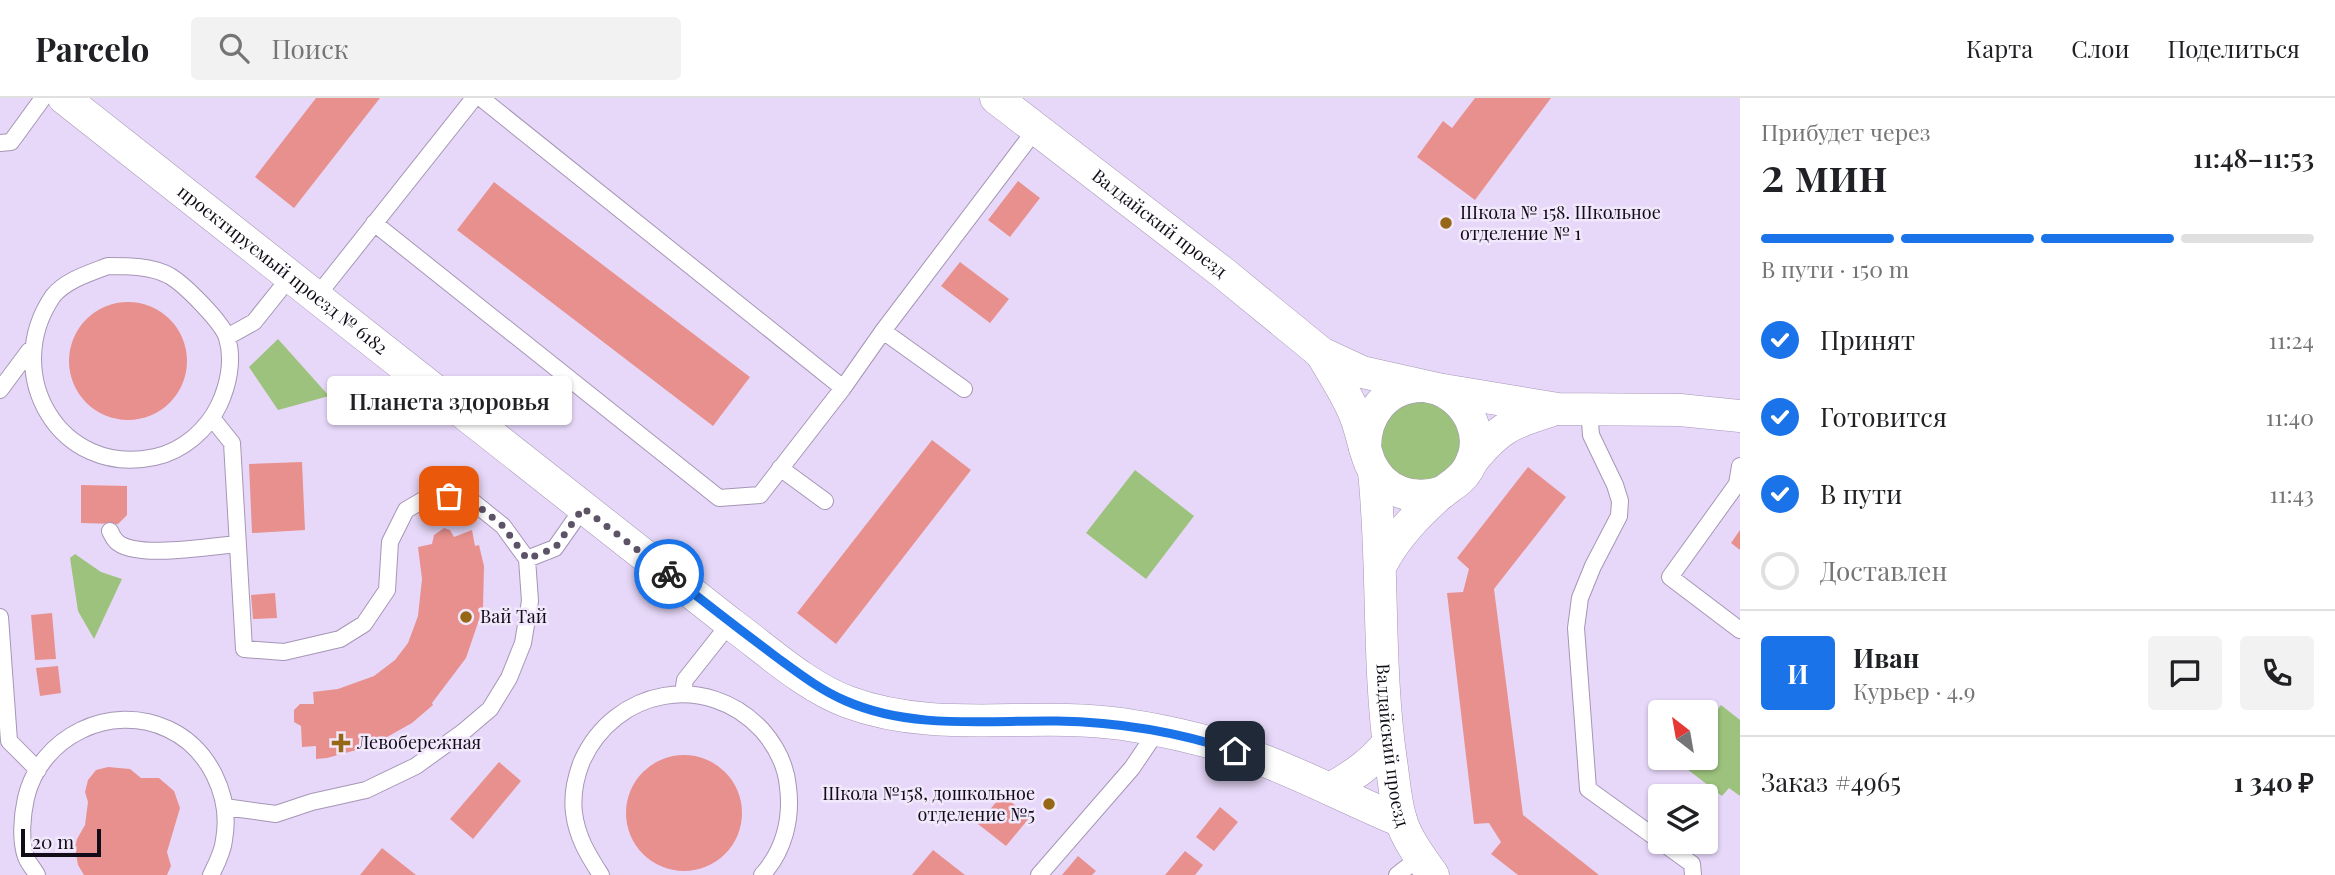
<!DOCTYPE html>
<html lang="ru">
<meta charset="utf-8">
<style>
body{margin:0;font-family:"Playfair Display",serif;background:#f2f2f2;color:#202124;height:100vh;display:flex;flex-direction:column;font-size:26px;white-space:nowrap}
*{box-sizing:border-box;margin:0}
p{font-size:23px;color:#757577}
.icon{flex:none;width:38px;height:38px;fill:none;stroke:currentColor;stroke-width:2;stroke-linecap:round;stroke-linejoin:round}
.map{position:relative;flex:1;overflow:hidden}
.panel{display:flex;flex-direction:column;background:#fff;width:595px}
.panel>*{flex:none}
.needle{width:46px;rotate:329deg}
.fabs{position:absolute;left:1648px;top:602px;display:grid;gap:14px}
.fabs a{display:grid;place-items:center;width:70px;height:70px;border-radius:7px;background:#fff;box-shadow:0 2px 5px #0004;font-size:35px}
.scale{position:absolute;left:21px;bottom:18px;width:80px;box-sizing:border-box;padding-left:7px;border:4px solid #110c17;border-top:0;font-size:19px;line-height:24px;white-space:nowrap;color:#110c17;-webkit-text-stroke:5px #f1e8fc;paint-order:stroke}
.pin{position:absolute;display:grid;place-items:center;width:60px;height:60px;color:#fff;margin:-30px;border-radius:14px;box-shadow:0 4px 10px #0006}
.courier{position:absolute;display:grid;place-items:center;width:70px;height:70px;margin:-35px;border:5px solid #1a73e8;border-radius:50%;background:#fff;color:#222;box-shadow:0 2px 9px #0007}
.bubble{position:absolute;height:49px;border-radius:7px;background:#fff;box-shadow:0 2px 5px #0004;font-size:23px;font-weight:600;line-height:49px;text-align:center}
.headline em{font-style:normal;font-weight:600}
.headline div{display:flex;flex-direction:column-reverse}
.headline{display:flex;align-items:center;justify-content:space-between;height:119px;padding:0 21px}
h1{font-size:46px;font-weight:600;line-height:52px}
.bar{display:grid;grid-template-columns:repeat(4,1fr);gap:10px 7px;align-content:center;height:84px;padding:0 21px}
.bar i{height:9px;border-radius:5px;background:#e0e0e0}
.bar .active{background:#1a73e8}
.bar p{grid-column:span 4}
.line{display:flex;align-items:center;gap:18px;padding:0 21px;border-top:2px solid #e0e0e0}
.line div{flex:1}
.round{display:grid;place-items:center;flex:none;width:74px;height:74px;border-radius:7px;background:#f2f2f2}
ol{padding:0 21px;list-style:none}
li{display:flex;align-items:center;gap:21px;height:77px}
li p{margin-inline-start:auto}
li .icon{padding:7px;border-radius:50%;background:#1a73e8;color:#fff;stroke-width:4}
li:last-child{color:#757577}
li i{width:38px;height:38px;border:4px solid #e0e0e0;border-radius:50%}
header{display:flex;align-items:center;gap:42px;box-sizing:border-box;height:98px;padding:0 35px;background:#fff;border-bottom:2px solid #e0e0e0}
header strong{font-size:33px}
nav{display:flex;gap:38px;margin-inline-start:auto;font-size:24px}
.search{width:490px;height:63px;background:#f2f2f2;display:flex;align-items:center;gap:18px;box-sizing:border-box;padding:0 24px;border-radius:7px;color:#757577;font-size:26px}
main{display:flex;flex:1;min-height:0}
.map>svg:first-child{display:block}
</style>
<header>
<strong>Parcelo</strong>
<div class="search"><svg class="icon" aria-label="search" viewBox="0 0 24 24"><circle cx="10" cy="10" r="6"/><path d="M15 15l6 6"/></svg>Поиск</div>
<nav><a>Карта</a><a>Слои</a><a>Поделиться</a></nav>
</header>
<main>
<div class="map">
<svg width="1740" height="777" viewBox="0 0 1740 777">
<rect width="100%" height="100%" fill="#e7d8f9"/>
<path fill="#9dc27d" d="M278,241L329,298L278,312L249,269Z
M1436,296L1470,340L1440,387L1385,376L1376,324L1383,312Z
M1135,372L1194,418L1146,481L1086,435Z
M75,456L101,474L122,481L94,541L78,513L70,460Z
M1721,607L1740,622V698L1729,690L1722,698L1678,664L1681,660H1706V626Z"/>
<path fill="#e8908e" d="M316,0H380L294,110L255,79Z
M1475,0H1551L1475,102L1417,59L1443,23L1452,30Z
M1018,83L1040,100L1010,139L988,122Z
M494,84L750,279L713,328L457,132Z
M960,164L1009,201L990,225L941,188Z
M69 263a59 59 0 1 1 118 0a59 59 0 1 1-118 0Z
M932,342L971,372L836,546L797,515Z
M302,364L305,432L252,435L249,366Z
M1528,369L1566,399L1494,491L1523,717L1599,777H1518L1491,756L1501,744L1489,725L1474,726L1447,495L1463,494L1469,471L1457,460Z
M81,387L127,388V417L118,426L81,425Z
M444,430L450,432L454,439L472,432L475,448L479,447L484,468L483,510L466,560L432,605L433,607L412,625L371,648L327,660L316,661V648L302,649L301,628L294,624V612L300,606H314L313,594L338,591L374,578L395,562L408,545L418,518L422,481L418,449L432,446L434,437Z
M1740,432V452L1731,445Z
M275,495L277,520L253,521L251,497Z
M52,515L56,561L35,562L31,517Z
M58,568L61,595L40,598L36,570Z
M626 715a58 58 0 1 1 116 0a58 58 0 1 1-116 0Z
M499,664L521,683L473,741L450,721Z
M108,669L130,671L141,680H159L174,693L180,710L167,754L171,768L167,777H84L78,767L75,750L77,741L85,727L88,704L85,694L88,682L96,672Z
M1002,697L1030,719L1006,748L978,726Z
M1220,709L1238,724L1214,753L1196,739Z
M382,750L416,777H360Z
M933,752L965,777H912Z
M1185,753L1203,767L1195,777H1165Z
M1078,758L1096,773L1092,777H1062Z"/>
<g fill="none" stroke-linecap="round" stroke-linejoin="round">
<g stroke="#a596b6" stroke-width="18">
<path id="service" d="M481,0L843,290
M0,45L11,44L43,0
M374,125L719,400L760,397L843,290L883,233L1036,31
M108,168C129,168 152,168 170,178C185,187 223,225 227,240C234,262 228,288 219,307C207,332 183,353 155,359C59,380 0,275 53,198C66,182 90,175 108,168Z
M317,198L474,0
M883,233L964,291
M227,239L254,224L290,179
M0,292L29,253
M1589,311L1591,337L1615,387L1620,403L1619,418L1593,468L1580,500L1576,530L1588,691L1692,766L1693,777
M212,320L232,345L244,551L284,554L340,541L364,526L387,492L390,444L406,412L430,398L467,399L503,428L527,461L530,503L523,545L509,580L490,611L463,634L416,668L366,692L312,704L276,716L225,709
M1740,368L1737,386L1670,479L1740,532
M780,370L825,403
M110,433C112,437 113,440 116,443C134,462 212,448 238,446
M527,461L555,450L583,410
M0,519L9,643L38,672
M683,595L685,582L730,525
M37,777C34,771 28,765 26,759C20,742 22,718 26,700C40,639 110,604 168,631C209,650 232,698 224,742C223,754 216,767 211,777
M601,777C588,757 577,739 574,715C572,698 576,678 582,663C615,590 707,573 762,632C776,648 786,667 788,689C792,721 784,753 762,777
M1039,777L1132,670L1157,633
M1397,777L1420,759"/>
</g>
<g stroke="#a596b6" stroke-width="33">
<g id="minor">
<path id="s1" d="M64,0L730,525C767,552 805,588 848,604C937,637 1030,613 1122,626C1169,633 1220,645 1265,663C1311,681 1355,704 1401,723"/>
<path id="s2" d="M996,0L1222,174L1321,255L1362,274L1438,291C1469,304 1487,339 1468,371C1461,383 1450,388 1440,396C1417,417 1395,439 1381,467"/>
<path d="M1321,255C1332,274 1344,292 1353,312C1361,329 1363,348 1370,365C1383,394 1414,404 1443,394"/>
<path d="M1443,292L1558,311L1680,312L1740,318"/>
<path d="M1365,350C1365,316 1386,289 1421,288"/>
<path d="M1472,363C1499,330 1511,325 1550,313"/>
<path id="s3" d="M1374,373C1384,470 1377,567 1391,663C1394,682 1395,703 1401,722C1407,742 1421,760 1433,777"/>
<path d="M1330,691C1353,678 1372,665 1388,645"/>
</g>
</g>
<use href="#service" stroke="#fff" stroke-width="16"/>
<use href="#minor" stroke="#fff" stroke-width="32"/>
</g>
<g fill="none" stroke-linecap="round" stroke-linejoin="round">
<path stroke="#5c5366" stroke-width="7" stroke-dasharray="0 12.6" d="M449,398L467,399L503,428L527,461L555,450L583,410L669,476"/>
<path stroke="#1a73e8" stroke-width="9" d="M669,476C704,504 739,531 775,558C797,574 820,592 846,603C912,632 988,622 1057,623C1118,624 1178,634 1235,653"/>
</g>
<g fill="#966716" stroke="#f1e8fc" stroke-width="2.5">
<circle cx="1446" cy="125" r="7"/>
<circle cx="466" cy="519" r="7"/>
<path d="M337.5 634.5h7v7h7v7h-7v7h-7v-7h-7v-7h7z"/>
<circle cx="1049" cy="706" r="7"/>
</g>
<g text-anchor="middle" stroke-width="5" stroke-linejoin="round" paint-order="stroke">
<g font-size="18" fill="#110c17" stroke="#f1e8fc" text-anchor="start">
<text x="1460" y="121">Школа № 158. Школьное<tspan x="1460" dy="21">отделение № 1</tspan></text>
<text x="480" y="525">Вай Тай</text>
<text x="357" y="651">Левобережная</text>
<text x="1035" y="702" text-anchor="end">Школа №158, дошкольное<tspan x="1035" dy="21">отделение №5</tspan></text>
</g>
<g font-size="18" fill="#110c17" stroke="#f1e8fc">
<text dy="6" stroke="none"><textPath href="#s2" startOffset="206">Валдайский проезд</textPath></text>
<text dy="6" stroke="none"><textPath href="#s1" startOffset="278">проектируемый проезд № 6182</textPath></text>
<text dy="6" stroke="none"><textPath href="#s3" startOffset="275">Валдайский проезд</textPath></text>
</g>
</g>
</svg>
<div class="fabs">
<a><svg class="needle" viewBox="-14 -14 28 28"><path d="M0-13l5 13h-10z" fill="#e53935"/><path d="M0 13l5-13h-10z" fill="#757577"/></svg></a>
<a><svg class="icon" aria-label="layers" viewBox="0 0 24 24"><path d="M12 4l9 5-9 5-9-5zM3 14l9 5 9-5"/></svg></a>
</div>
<div class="scale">20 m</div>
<div class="pin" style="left:449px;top:398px;background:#ea580c"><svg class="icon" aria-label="bag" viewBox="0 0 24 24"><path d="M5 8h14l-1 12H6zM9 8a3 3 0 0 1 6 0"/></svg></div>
<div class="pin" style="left:1235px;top:653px;background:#1f2937"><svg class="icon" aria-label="home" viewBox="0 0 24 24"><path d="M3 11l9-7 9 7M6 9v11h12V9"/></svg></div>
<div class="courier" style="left:669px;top:476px"><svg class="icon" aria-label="bike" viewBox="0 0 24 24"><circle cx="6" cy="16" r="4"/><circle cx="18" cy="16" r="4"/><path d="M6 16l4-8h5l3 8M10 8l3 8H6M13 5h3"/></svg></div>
<div class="bubble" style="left:327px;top:278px;width:245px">Планета здоровья</div>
</div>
<section class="panel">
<div class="headline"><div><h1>2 мин</h1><p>Прибудет через</p></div><em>11:48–11:53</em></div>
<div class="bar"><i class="active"></i><i class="active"></i><i class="active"></i><i></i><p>В пути · 150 m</p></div>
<ol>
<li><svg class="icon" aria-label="check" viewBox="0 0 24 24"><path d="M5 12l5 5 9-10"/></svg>Принят<p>11:24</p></li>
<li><svg class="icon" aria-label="check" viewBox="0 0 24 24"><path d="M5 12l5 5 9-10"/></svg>Готовится<p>11:40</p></li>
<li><svg class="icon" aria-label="check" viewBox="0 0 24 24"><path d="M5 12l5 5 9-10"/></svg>В пути<p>11:43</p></li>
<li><i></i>Доставлен</li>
</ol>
<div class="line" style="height:126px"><b class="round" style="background:#1a73e8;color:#fff">И</b><div><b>Иван</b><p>Курьер · 4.9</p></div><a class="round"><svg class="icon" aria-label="chat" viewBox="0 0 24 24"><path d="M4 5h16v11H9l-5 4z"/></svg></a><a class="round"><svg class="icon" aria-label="phone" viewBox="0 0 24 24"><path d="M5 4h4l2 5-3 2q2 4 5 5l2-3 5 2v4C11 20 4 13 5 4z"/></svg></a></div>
<div class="line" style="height:91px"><div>Заказ #4965</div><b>1 340 ₽</b></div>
</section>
</main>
